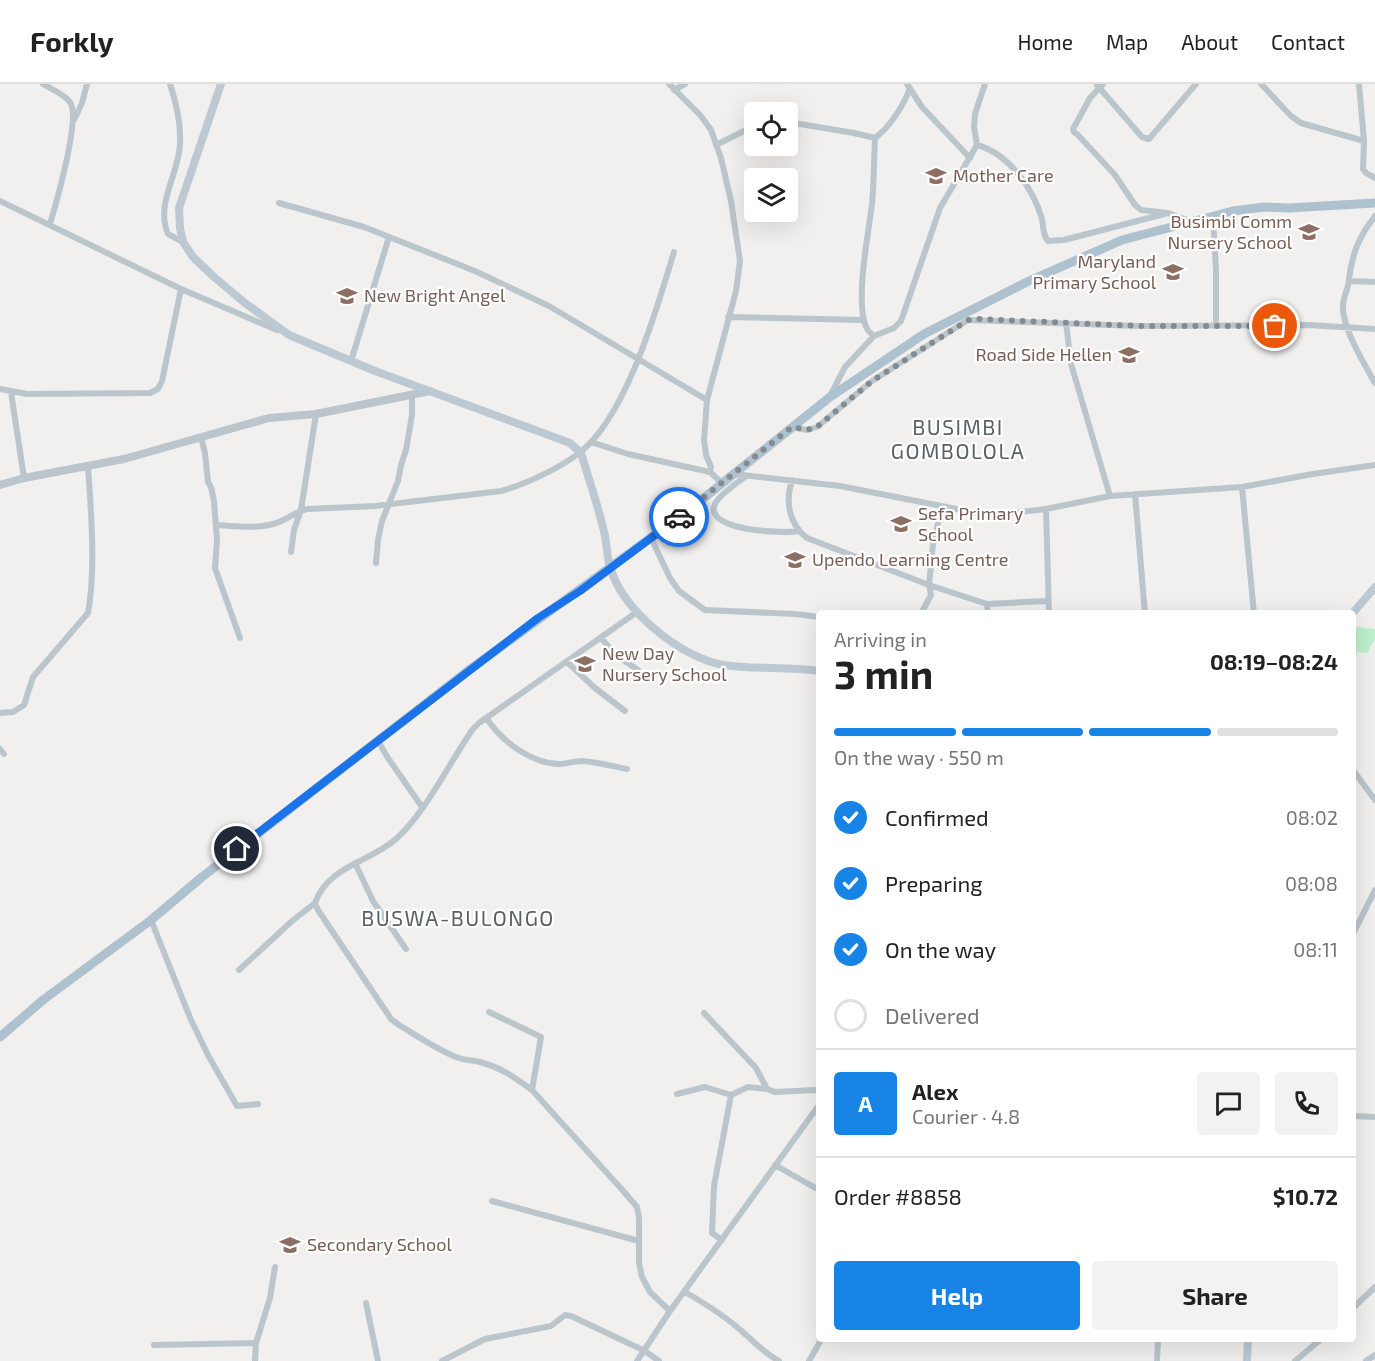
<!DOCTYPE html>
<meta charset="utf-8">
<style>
body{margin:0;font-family:"Exo 2",sans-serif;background:#f2f2f2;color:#222;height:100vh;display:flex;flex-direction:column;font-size:22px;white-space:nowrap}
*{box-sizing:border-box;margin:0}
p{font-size:20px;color:#767676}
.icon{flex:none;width:33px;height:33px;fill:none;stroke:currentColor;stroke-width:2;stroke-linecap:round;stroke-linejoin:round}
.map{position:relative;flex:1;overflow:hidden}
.sheet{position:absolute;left:816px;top:526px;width:540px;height:732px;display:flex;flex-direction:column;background:#fff;border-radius:6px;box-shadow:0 6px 24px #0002}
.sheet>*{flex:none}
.controls{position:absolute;left:744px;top:18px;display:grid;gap:12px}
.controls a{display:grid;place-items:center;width:54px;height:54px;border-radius:6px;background:#fff;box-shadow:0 6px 24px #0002;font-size:30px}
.pin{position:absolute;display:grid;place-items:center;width:51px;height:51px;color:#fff;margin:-26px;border:3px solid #fff;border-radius:50%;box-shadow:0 2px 6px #0007}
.courier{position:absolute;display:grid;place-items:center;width:60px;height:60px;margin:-30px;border:4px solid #1a73e8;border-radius:50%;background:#fff;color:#222;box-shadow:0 2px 8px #0007}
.headline em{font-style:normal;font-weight:700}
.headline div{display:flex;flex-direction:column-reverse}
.headline{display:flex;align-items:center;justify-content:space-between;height:102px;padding:0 18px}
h1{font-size:39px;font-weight:700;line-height:45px}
.bar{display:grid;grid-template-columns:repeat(4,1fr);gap:9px 6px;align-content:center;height:72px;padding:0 18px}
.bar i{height:8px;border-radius:4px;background:#e0e0e0}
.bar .current{background:#1683e5}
.bar p{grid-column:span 4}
.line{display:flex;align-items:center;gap:15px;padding:0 18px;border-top:2px solid #e0e0e0}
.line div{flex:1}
.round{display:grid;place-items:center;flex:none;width:63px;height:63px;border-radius:6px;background:#f2f2f2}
ol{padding:0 18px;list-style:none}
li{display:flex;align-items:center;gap:18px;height:66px}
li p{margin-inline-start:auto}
li .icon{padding:6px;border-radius:50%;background:#1683e5;color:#fff;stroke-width:4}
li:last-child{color:#767676}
li i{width:33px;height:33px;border:3px solid #e0e0e0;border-radius:50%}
.cta{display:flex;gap:12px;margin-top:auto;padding:12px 18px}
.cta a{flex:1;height:69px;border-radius:6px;background:#1683e5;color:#fff;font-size:24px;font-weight:700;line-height:69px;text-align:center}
.cta a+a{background:#f2f2f2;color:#222}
header{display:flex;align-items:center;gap:36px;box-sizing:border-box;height:84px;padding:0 30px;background:#fff;border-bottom:2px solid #e0e0e0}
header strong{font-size:28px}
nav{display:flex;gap:33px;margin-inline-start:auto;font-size:21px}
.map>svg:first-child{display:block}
</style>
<header>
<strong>Forkly</strong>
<nav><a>Home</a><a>Map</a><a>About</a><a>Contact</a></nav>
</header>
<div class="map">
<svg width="1375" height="1277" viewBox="0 0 1375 1277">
<rect width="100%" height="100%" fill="#f2efef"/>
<path fill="#bdf0cc" d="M1356,543L1375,545V555L1367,569L1358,568L1353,575V546Z"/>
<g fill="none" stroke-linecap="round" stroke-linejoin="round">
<path stroke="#bac5cc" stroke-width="6" d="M43,0C51,5 64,10 70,18C81,33 56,120 50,140
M170,0C176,18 181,41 180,60C179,90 155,120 168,150L183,158
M669,0L701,32L711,46L721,74L731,117L740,177L736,207L707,316L704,356L706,371L711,383L710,388
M907,0L922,23L970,74
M1103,0L1090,14L1073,45L1074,48L1078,51L1115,91L1135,121L1141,126L1168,129L1190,137
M1261,0L1291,32L1301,39L1364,57
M1359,0L1364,57L1363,85L1366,89L1375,94
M1097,1L1142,53L1149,55L1196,0
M674,6L685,0
M74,36L82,19L87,0
M788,38L854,49L875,54C889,44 904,21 910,4
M716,61L754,42
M977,61C1009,70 1033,104 1042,135C1044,144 1042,149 1048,157L1064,156L1168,129
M0,117L181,205L277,246
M279,119L364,143L475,187L549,222L707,316
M1375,132C1359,152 1352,170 1349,195C1349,204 1343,212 1343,222C1342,243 1364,280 1375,299
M1213,133L1216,186V240
M1350,197L1375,198
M728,233L864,236
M1066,239L1071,280L1110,412
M874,252L894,244L901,237L940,124L977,61L974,43L975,30L985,0
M351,277L389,153
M0,305L27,310L150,309L158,305L162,297L181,205
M11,308L24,394
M830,312L845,283L874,252C868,247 866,245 864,237C857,207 868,152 872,120C874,98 874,76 875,54
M792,343L807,346L817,343L872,297L968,236L1140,242L1308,241L1375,245
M201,353L205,369L208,398L211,403L214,417L217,456L215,484L240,554
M591,358L628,370L710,388L722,399
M734,390L840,402L977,429L1002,430L1046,425L1110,412L1242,403L1313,390L1375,381
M746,392C738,398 718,412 715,420C703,447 784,450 798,447
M792,396C785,418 789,440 807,454L929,501L987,520L1048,517
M1242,403L1254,530
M1135,410L1145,530
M1046,425L1049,530
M216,441C235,442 255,445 273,440C286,437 295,427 308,425L375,422L501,407C524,401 560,384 579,369C626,334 657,224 674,168
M651,454L670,494L679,507L705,526L795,530L819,533
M291,468L294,446L301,426L316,330
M376,479L378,456L382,437L398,397L401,381L406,366L412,331V310
M987,520L988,530
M637,528L479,639L473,645C449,679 426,728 396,755C370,778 328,782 315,819L318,826L391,935L399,941C417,952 436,965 456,973C466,977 474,976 483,979C502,984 517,995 532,1006L625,1109L637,1123L639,1134V1179L642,1193L650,1208L670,1227
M921,530L931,511L929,501L933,460L942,422
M601,554L616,571L638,586
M567,578L595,604L625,627
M0,629L13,628L24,621L33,593L88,529C96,486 91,426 88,382
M487,635C502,657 530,679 559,680C566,680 574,677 582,677C597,678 612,682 627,685
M378,657L388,674L422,723
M0,665L4,670
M1353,686L1375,716
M355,779L373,817L406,865
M151,836L191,936L209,973L237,1022L258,1020
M1353,850L1375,806
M239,886L292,837L315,819
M489,928L541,953L532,1006
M704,929L756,984L767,1005L775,1008L815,1006L819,1008
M677,1010L705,1003L731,1011L748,1003L767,1005
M1353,1032L1375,1033
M775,1081L819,1106
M492,1117L639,1157
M722,1156L712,1149L714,1102L731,1011
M685,1208C706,1220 728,1234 746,1251C759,1262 763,1268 779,1277
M366,1219L378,1277
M1353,1224L1375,1203
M154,1261L256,1259
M255,1277L256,1259L270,1214L275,1183
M442,1277L485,1255L551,1242L565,1231L571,1232L645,1267L659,1277
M637,1277L670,1227L819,1021
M809,1277L821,1256
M1157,1277L1158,1256
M1295,1277L1320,1256
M1366,1277L1375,1271"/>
<path stroke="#bac5cc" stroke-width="8" d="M0,401L24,394L124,375L269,334L316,330L430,307"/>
<path stroke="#bcc9d3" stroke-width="8" d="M221,0L179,124L180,144L183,158L193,173L214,193L245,219L289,251L375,287L570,359L581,369C589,396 599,424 605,452C607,462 607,473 610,483C623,527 680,573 723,581C755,586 788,582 819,587
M1352,530L1375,503
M1247,1277L1248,1256"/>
<path stroke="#aec1ce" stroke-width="9" d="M0,953L43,916L151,836L202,793L469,586L685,429L830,313L924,250L1029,197L1122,156L1233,127L1264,123L1289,124L1375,119"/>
</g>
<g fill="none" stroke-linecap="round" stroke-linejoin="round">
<path stroke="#838a90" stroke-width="6" stroke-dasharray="0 10.8" d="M679,433L792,343L807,346L817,343L872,297L968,236L978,235L1140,242H1275"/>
<path stroke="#1a73e8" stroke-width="8" d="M237,765L538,534L580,507L679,433"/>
</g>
<defs>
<g id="school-bare" transform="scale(1.62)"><path d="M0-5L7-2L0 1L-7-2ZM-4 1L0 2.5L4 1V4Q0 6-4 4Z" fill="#8d6e63" stroke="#fff" stroke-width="2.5" paint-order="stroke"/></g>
</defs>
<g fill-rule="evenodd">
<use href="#school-bare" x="936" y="92"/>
<use href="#school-bare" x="1309" y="148"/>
<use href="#school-bare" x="1173" y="188"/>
<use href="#school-bare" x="347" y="212"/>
<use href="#school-bare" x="1129" y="271"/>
<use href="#school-bare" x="901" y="440"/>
<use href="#school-bare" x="795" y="476"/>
<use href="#school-bare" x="585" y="580"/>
<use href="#school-bare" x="290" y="1161"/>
</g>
<g text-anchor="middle" stroke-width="4.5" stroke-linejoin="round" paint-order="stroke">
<g font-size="18" fill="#785e54" stroke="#fff" text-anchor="start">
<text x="953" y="98">Mother Care</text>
<text x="1292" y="144" text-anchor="end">Busimbi Comm<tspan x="1292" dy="21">Nursery School</tspan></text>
<text x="1156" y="184" text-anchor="end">Maryland<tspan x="1156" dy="21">Primary School</tspan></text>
<text x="364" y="218">New Bright Angel</text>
<text x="1112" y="277" text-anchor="end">Road Side Hellen</text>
<text x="918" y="436">Sefa Primary<tspan x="918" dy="21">School</tspan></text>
<text x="812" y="482">Upendo Learning Centre</text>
<text x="602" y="576">New Day<tspan x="602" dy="21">Nursery School</tspan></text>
<text x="307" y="1167">Secondary School</text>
</g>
<g font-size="21" letter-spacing="1.5" fill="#5b6064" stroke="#fff">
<text x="958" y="351">BUSIMBI<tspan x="958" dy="24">GOMBOLOLA</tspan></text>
<text x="458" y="842">BUSWA-BULONGO</text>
</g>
</g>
</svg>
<div class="controls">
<a><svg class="icon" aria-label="locate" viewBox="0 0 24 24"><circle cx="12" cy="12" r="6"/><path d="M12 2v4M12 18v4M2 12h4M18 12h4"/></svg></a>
<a><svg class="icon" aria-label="layers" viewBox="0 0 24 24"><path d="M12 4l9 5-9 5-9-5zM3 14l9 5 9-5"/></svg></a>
</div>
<div class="pin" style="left:1275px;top:242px;background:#ea580c"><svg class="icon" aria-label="bag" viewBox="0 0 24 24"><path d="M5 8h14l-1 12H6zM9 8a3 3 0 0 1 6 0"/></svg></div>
<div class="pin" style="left:237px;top:765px;background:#1f2937"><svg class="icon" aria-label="home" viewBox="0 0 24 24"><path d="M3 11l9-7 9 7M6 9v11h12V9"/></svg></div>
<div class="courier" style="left:679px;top:433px"><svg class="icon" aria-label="car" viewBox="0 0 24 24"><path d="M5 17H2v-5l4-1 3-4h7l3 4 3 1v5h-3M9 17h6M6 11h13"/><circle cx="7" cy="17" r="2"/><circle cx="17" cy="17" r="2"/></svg></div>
<section class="sheet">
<div class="headline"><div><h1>3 min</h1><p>Arriving in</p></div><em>08:19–08:24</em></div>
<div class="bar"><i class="current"></i><i class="current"></i><i class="current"></i><i></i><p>On the way · 550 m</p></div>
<ol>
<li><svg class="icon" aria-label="check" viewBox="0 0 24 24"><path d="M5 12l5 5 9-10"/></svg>Confirmed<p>08:02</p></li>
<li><svg class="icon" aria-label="check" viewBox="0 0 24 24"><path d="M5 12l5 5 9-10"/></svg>Preparing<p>08:08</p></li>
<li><svg class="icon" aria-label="check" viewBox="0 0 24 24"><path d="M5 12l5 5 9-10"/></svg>On the way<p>08:11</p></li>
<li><i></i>Delivered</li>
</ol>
<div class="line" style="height:108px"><b class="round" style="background:#1683e5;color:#fff">A</b><div><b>Alex</b><p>Courier · 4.8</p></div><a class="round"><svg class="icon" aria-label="chat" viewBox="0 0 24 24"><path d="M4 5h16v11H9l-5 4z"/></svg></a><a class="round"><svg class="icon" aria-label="phone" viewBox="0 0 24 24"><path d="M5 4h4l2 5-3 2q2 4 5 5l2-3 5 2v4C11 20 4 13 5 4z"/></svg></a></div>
<div class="line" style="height:78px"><div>Order #8858</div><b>$10.72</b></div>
<div class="cta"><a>Help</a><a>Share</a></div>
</section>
</div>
